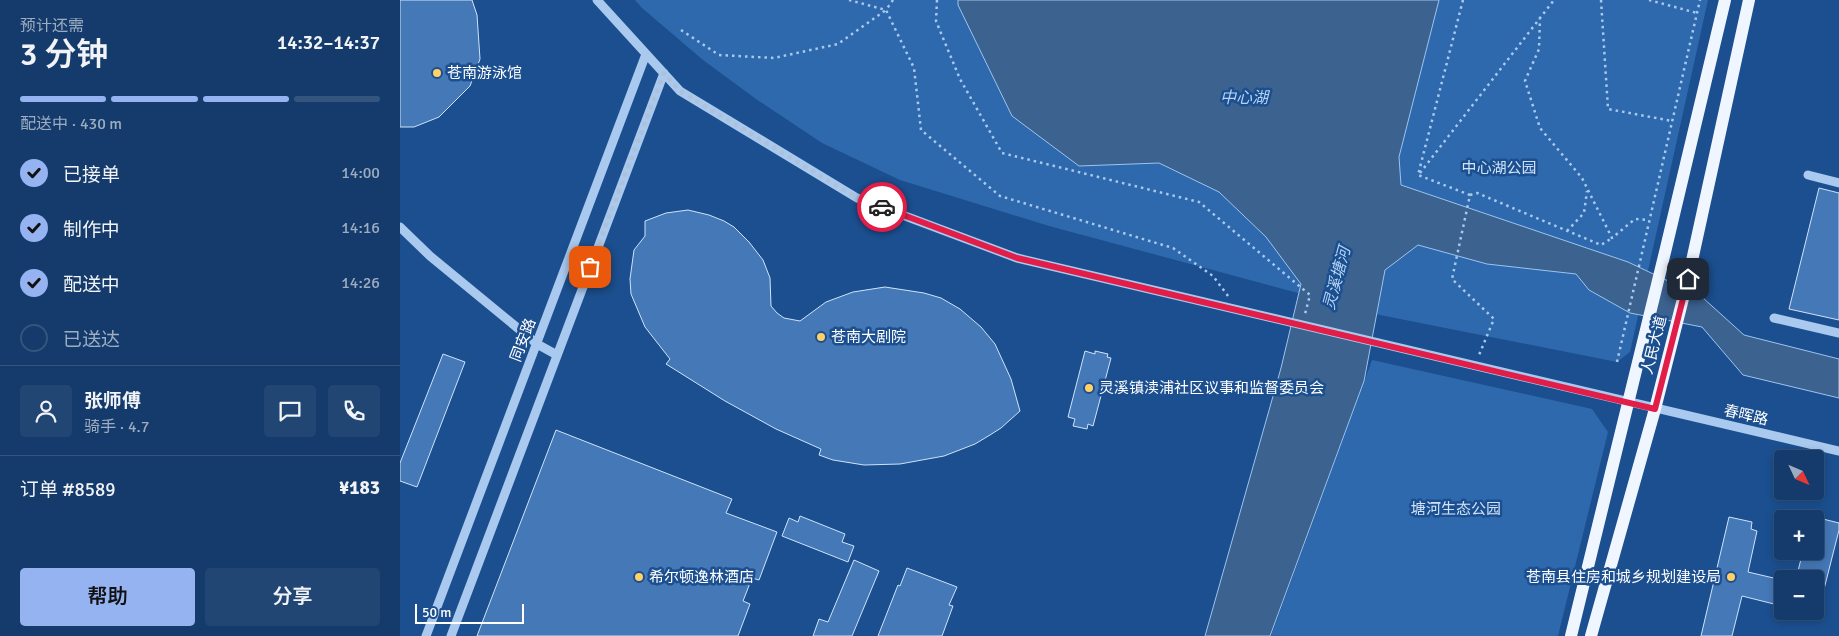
<!DOCTYPE html>
<html lang="zh">
<meta charset="utf-8">
<style>
body{margin:0;font-family:Signika,"Noto Sans SC",sans-serif;background:#214673;color:#f1f3f6;height:100vh;display:flex;flex-direction:column;font-size:19px;white-space:nowrap}
*{box-sizing:border-box;margin:0}
p{font-size:16px;color:#9dadc1}
.icon{flex:none;width:28px;height:28px;fill:none;stroke:currentColor;stroke-width:2;stroke-linecap:round;stroke-linejoin:round}
.map{position:relative;flex:1;overflow:hidden}
.details{display:flex;flex-direction:column;background:#143b6b;width:400px}
.details>*{flex:none}
.needle{width:32px;rotate:134deg}
.tools{position:absolute;left:1374px;top:450px;display:grid;gap:10px}
.tools a{display:grid;place-items:center;width:50px;height:50px;border-radius:5px;background:#143b6b;box-shadow:0 2px 8px #0003,0 0 0 1px #33557e;font-size:25px}
.scale{position:absolute;left:15px;bottom:12px;width:109px;box-sizing:border-box;padding-left:5px;border:2px solid #fff;border-top:0;font-size:14px;line-height:18px;white-space:nowrap;color:#fff;-webkit-text-stroke:4px #1b4f8f;paint-order:stroke}
.pin{position:absolute;display:grid;place-items:center;width:42px;height:42px;color:#fff;margin:-21px;border-radius:10px;box-shadow:0 2px 8px #0006}
.courier{position:absolute;display:grid;place-items:center;width:50px;height:50px;margin:-25px;border:4px solid #e11d48;border-radius:50%;background:#fff;color:#222;box-shadow:0 1px 6px #0007}
.summary em{font-style:normal;font-weight:600}
.summary div{display:flex;flex-direction:column-reverse}
.summary{display:flex;align-items:center;justify-content:space-between;height:85px;padding:0 20px}
h1{font-size:32px;font-weight:600;line-height:38px}
.bar{display:grid;grid-template-columns:repeat(4,1fr);gap:8px 5px;align-content:center;height:60px;padding:0 20px}
.bar i{height:6px;border-radius:4px;background:#33557e}
.bar .on{background:#95b2f1}
.bar p{grid-column:span 4}
.line{display:flex;align-items:center;gap:12px;padding:0 20px;border-top:1px solid #33557e}
.line div{flex:1}
.round{display:grid;place-items:center;flex:none;width:52px;height:52px;border-radius:5px;background:#214673}
ol{padding:0 20px;list-style:none}
li{display:flex;align-items:center;gap:15px;height:55px}
li p{margin-inline-start:auto}
li .icon{padding:5px;border-radius:50%;background:#95b2f1;color:#111;stroke-width:4}
li:last-child{color:#9dadc1}
li i{width:28px;height:28px;border:2px solid #33557e;border-radius:50%}
.cta{display:flex;gap:10px;margin-top:auto;padding:10px 20px}
.cta a{flex:1;height:58px;border-radius:5px;background:#95b2f1;color:#111;font-size:20px;font-weight:600;line-height:58px;text-align:center}
.cta a+a{background:#214673;color:#f1f3f6}
main{display:flex;flex:1;min-height:0}
.map>svg:first-child{display:block}
</style>
<main>
<section class="details">
<div class="summary"><div><h1>3 分钟</h1><p>预计还需</p></div><em>14:32–14:37</em></div>
<div class="bar"><i class="on"></i><i class="on"></i><i class="on"></i><i></i><p>配送中 · 430 m</p></div>
<ol>
<li><svg class="icon" aria-label="check" viewBox="0 0 24 24"><path d="M5 12l5 5 9-10"/></svg>已接单<p>14:00</p></li>
<li><svg class="icon" aria-label="check" viewBox="0 0 24 24"><path d="M5 12l5 5 9-10"/></svg>制作中<p>14:16</p></li>
<li><svg class="icon" aria-label="check" viewBox="0 0 24 24"><path d="M5 12l5 5 9-10"/></svg>配送中<p>14:26</p></li>
<li><i></i>已送达</li>
</ol>
<div class="line" style="height:90px"><a class="round"><svg class="icon" aria-label="person" viewBox="0 0 24 24"><circle cx="12" cy="8" r="4"/><path d="M4 21q1-7 8-7t8 7"/></svg></a><div><b>张师傅</b><p>骑手 · 4.7</p></div><a class="round"><svg class="icon" aria-label="chat" viewBox="0 0 24 24"><path d="M4 5h16v11H9l-5 4z"/></svg></a><a class="round"><svg class="icon" aria-label="phone" viewBox="0 0 24 24"><path d="M5 4h4l2 5-3 2q2 4 5 5l2-3 5 2v4C11 20 4 13 5 4z"/></svg></a></div>
<div class="line" style="height:65px"><div>订单 #8589</div><b>¥183</b></div>
<div class="cta"><a>帮助</a><a>分享</a></div>
</section>
<div class="map">
<svg width="1439" height="636" viewBox="0 0 1439 636">
<rect width="100%" height="100%" fill="#1b4f8f"/>
<path fill="#2e69ad" d="M235,0H1308L1230,352L1217,362L980,315L649,226L500,180L422,143L356,99L303,60L242,8Z
M972,360L1192,409L1208,432L1158,636H871Z"/>
<path fill="#3c6290" stroke="#9cc4f0" d="M558,0H1039L999,157L1001,185L1228,262L1302,297L1344,335L1439,359V398L1343,375L1302,327L1230,313L1189,290L1176,274L1087,264L1018,245L985,270L964,381L870,636H805L881,368L901,284L866,237L819,192L759,163L679,166L612,116L558,5Z"/>
<path fill="#4478b7" stroke="#cfe3fa" d="M0,0H72L77,15L80,59L70,86L39,117L14,127H0Z
M1419,188L1439,193V320L1389,309Z
M288,210L309,215L324,221L334,227L349,242L363,260L370,278L371,306L377,313L384,318L400,321L426,302L453,292L485,287L524,293L541,298L560,309L581,327L595,344L611,379L620,411L601,428L590,435L575,444L544,456L500,464L464,465L433,460L419,455L421,449L376,429L325,401L266,364L270,359L245,327L231,294L230,279L234,250L245,236V221L266,213Z
M685,351L695,354V351L708,354L707,357L711,358L693,426L688,424L687,429L673,426L675,419L668,417Z
M43,354L65,362L17,487L0,481V463Z
M156,430L332,499L326,513L377,532L359,580L352,578L343,601L350,604L338,636H77Z
M400,516L445,534L442,542L454,546L448,562L382,536L389,518L398,522Z
M1329,517L1352,522L1351,529L1357,531L1348,572L1382,580V606L1342,596L1332,636H1301Z
M1415,517L1439,523V530L1419,609H1415V579H1396L1403,551H1415Z
M454,560L479,571L452,636H413L419,619L428,622Z
M507,568L557,587L549,605L553,606L542,636H478L498,585L500,586Z"/>
<g fill="none" stroke-linecap="round" stroke-linejoin="round">
<path stroke="#a9c9ee" stroke-width="2.5" stroke-dasharray="2.5 4" stroke-linecap="butt" d="M449,0L486,10
M493,0L486,10L514,68L521,130L600,196L773,248L813,276L828,296
M537,0L536,21L560,79L602,153L799,202L910,295L905,314
M1063,0L1018,175L1070,195L1052,279L1094,319L1079,355
M1201,0L1208,109L1272,121
M1249,0L1297,13
M1140,17L1139,49L1125,81L1140,128L1182,178L1212,238L1235,219L1249,220
M281,30L319,55L374,58L438,44L486,10
M1020,173L1154,0
M1070,195L1077,193L1201,245L1212,238
M1167,231L1184,213L1187,191
M1217,362L1300,0"/>
<path stroke="#a9c9ee" stroke-width="9" d="M197,0L280,91L457,198L617,258L1439,451
M1408,175L1439,183
M0,227L30,256L137,344L157,355
M1374,318L1439,333
M26,636L246,54
M51,636L264,73"/>
<path stroke="#f0f6ff" stroke-width="12" d="M1171,636L1266,248L1325,0
M1191,636L1255,409L1288,279L1349,0"/>
</g>
<g fill="none" stroke-linecap="round" stroke-linejoin="round">
<path stroke="#afc1d8" stroke-width="5" stroke-dasharray="0 9" d="M190,267L264,73L280,91L457,198L482,207"/>
<path stroke="#e11d48" stroke-width="6" d="M482,207L617,258L1255,409L1288,279"/>
</g>
<g fill="#ffd166" stroke="#1b4f8f" stroke-width="2">
<circle cx="37" cy="73" r="5"/>
<circle cx="421" cy="337" r="5"/>
<circle cx="689" cy="388" r="5"/>
<circle cx="239" cy="577" r="5"/>
<circle cx="1331" cy="577" r="5"/>
</g>
<g text-anchor="middle" stroke-width="5" stroke-linejoin="round" paint-order="stroke">
<g font-size="15" fill="#fff" stroke="#1b4f8f" text-anchor="start">
<text x="47" y="78">苍南游泳馆</text>
<text x="431" y="342">苍南大剧院</text>
<text x="699" y="393">灵溪镇渎浦社区议事和监督委员会</text>
<text x="249" y="582">希尔顿逸林酒店</text>
<text x="1321" y="582" text-anchor="end">苍南县住房和城乡规划建设局</text>
</g>
<g font-size="15" fill="#cfe3fa" stroke="#1b4f8f">
<text x="1099" y="173">中心湖公园</text>
<text x="1056" y="514">塘河生态公园</text>
</g>
<g font-size="15" fill="#fff" stroke="#1b4f8f">
<text transform="translate(123 340) rotate(-69)" y="5">同安路</text>
<text transform="translate(1254 345) rotate(-76)" y="5">人民大道</text>
<text transform="translate(1346 415) rotate(13)" y="5">春晖路</text>
</g>
<g font-size="16" font-style="italic" fill="#b5d3f5" stroke="#1b4f8f">
<text x="844" y="103">中心湖</text>
<text transform="translate(936 278) rotate(-75)" y="6">灵溪塘河</text>
</g>
</g>
</svg>
<div class="tools">
<a><svg class="needle" viewBox="-14 -14 28 28"><path d="M0-13l5 13h-10z" fill="#e53935"/><path d="M0 13l5-13h-10z" fill="#9dadc1"/></svg></a>
<a>+</a>
<a>−</a>
</div>
<div class="scale">50 m</div>
<div class="pin" style="left:190px;top:267px;background:#ea580c"><svg class="icon" aria-label="bag" viewBox="0 0 24 24"><path d="M5 8h14l-1 12H6zM9 8a3 3 0 0 1 6 0"/></svg></div>
<div class="pin" style="left:1288px;top:279px;background:#1f2937"><svg class="icon" aria-label="home" viewBox="0 0 24 24"><path d="M3 11l9-7 9 7M6 9v11h12V9"/></svg></div>
<div class="courier" style="left:482px;top:207px"><svg class="icon" aria-label="car" viewBox="0 0 24 24"><path d="M5 17H2v-5l4-1 3-4h7l3 4 3 1v5h-3M9 17h6M6 11h13"/><circle cx="7" cy="17" r="2"/><circle cx="17" cy="17" r="2"/></svg></div>
</div>
</main>
